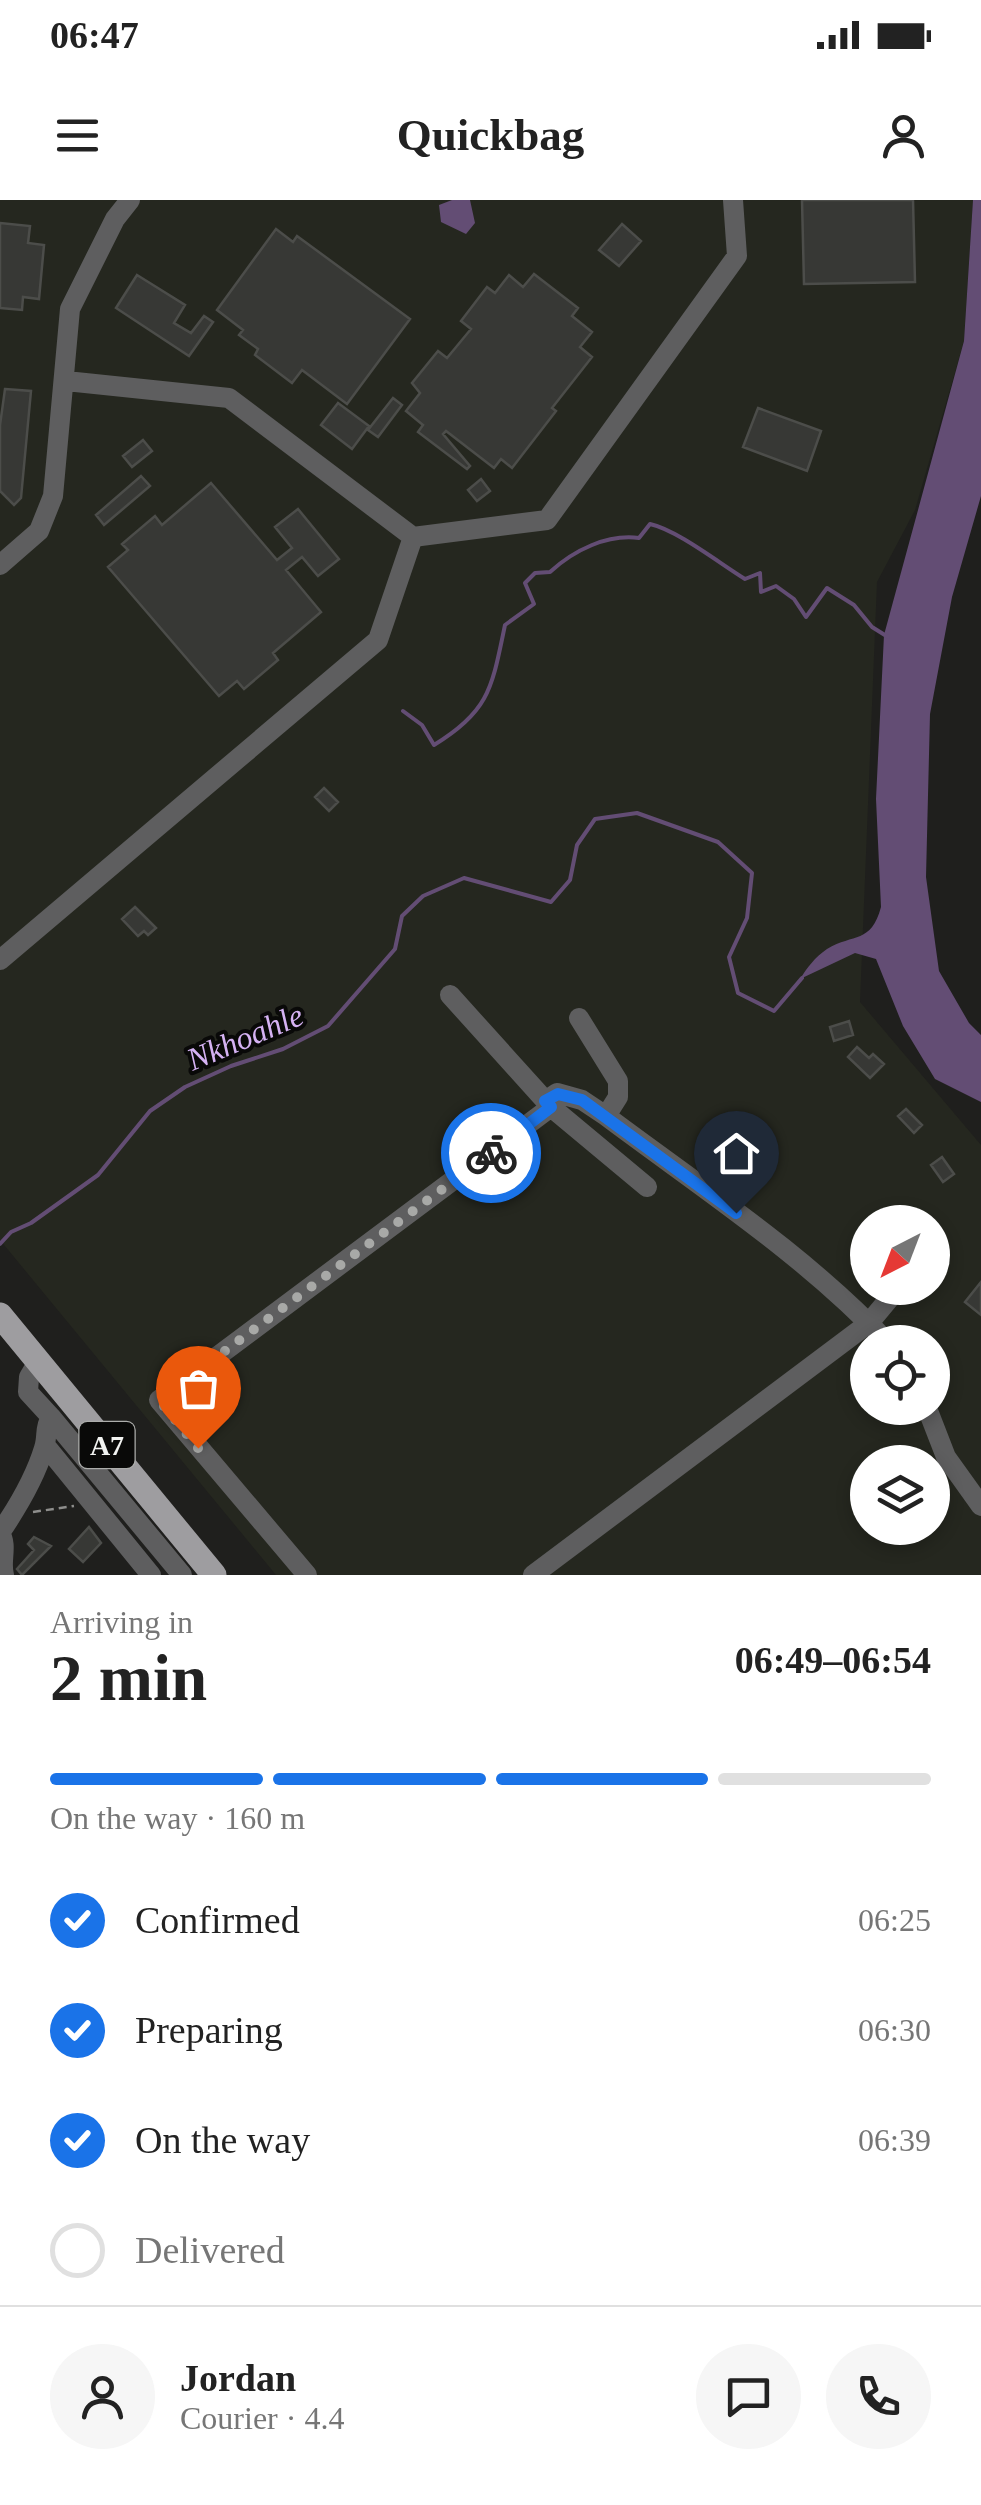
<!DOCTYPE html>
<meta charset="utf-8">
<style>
body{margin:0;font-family:Georgia,serif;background:#f6f6f6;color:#222;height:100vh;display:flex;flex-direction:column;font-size:38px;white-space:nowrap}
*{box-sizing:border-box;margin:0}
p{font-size:32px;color:#767676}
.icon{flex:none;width:55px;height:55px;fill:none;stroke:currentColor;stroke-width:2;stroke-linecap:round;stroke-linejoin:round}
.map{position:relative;height:1375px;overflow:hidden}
.drawer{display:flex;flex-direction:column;background:#fff;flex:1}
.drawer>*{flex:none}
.needle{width:65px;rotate:222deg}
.controls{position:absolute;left:850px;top:1005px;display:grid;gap:20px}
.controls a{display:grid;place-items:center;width:100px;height:100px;border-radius:50%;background:#fff;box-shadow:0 5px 15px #0003;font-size:50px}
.pin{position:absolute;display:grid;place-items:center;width:85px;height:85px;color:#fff;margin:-102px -42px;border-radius:50% 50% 50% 0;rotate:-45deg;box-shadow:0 0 10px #0007}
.pin .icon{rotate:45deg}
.courier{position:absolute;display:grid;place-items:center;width:100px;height:100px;margin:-50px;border:8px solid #1a73e8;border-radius:50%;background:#fff;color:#222;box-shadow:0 2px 12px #0007}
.overview em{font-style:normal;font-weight:700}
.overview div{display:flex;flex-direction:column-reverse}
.overview{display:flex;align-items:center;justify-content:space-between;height:170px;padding:0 50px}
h1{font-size:65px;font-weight:700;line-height:75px}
.bar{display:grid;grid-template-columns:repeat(4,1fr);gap:15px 10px;align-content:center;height:120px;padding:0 50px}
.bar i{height:12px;border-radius:8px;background:#e0e0e0}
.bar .on{background:#1a73e8}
.bar p{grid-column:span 4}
.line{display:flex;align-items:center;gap:25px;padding:0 50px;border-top:2px solid #e0e0e0}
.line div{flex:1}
.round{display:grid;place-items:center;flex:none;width:105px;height:105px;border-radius:52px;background:#f6f6f6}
ol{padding:0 50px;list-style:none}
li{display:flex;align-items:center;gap:30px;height:110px}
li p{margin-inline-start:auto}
li .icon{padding:10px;border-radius:50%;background:#1a73e8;color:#fff;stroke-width:4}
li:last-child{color:#767676}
li i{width:55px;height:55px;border:5px solid #e0e0e0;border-radius:50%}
.status{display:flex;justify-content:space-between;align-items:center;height:70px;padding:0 50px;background:#fff;direction:ltr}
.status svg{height:28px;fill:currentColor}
header{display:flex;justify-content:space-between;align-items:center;height:130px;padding:0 50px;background:#fff;font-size:45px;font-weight:700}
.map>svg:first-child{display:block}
</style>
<div class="status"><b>06:47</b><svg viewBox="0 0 49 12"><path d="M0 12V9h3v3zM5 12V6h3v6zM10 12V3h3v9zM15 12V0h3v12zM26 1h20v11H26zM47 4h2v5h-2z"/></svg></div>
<header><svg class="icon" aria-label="menu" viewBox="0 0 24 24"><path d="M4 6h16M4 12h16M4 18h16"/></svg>Quickbag<svg class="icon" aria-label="person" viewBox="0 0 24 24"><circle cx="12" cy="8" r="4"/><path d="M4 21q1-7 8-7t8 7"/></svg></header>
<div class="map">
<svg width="981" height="1375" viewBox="0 0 981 1375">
<rect width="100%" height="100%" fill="#1f1f1d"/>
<path fill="#25271f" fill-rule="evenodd" d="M0,0H973L964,141L915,310L877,382L860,802L981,945V1375H276L0,1040ZM868,1022H932V1088H868ZM868,1142H932V1208H868ZM868,1262H932V1328H868Z"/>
<path fill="#634d74" d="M452,0H470L475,23L466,34L441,22L439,5Z
M973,0H981V296L952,397L930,514L926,677L939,771L969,823L981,835V902L935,879L903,826L876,759L855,753L800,779C807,768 815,757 827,749C854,733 871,744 881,707L876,599L884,435L964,141Z"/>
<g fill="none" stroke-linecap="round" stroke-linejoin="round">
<path stroke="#634d74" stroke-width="4" d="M403,511L422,525L434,545C490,511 492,487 505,425L534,404L525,383L535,373L550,372C574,350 607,334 639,338L650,324C677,330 719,363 745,379L760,373L761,392L776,386L794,399L806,417L827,388L854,405L872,427L888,437
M0,1044L11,1032L31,1023L98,975L150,911L185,887L231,866L283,849L328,826L395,749L402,716L423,696L464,678L551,702L570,680L577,645L595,619L637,613L718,642L752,673L747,718L729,757L738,793L774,811L802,778"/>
</g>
<path fill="#373835" stroke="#4c4d4a" stroke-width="2.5" d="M802,0H913L915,82L804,84Z
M0,23L30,26L28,43L44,45L39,99L23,97L22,110L0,108Z
M622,24L641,41L619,66L599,50Z
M276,29L293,42L297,36L410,119L347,204L302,170L292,183L255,155L258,149L239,135L243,130L217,110Z
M534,74L578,108L572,116L592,132L580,147L592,157L552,208L556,211L512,268L501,259L494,268L446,231L443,234L470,266L467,269L418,232L423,225L406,211L420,193L412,183L438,151L447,158L471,129L461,121L487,87L495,93L509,75L523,87Z
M137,75L185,105L174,123L191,133L204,116L213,122L189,156L116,108Z
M5,189L31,191L21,298L14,305L0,291V225Z
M393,198L402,205L378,237L368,230Z
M338,203L369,226L352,249L321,225Z
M758,208L821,231L807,271L743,247Z
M143,240L152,251L132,267L123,256Z
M141,276L150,286L104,325L96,315Z
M481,279L490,291L477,301L468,290Z
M211,283L277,360L292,348L275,327L298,309L339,359L318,376L302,357L286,370L321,412L273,453L278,460L244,489L237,481L219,496L108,367L128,350L122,344L155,316L162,325Z
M324,588L338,602L329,611L315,597Z
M135,707L156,728L148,735L144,731L138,736L122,719Z
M849,821L853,835L834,841L830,827Z
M857,847L869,858L873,854L884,864L870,878L848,857Z
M906,909L922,925L914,933L898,916Z
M942,957L954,974L943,982L931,965Z
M981,1082V1115L965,1102Z
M89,1327L101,1343L83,1362L69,1349Z
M34,1337L51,1346L22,1375L17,1369L34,1350L28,1344Z"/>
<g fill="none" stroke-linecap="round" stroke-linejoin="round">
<path stroke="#8e8e8c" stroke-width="2.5" stroke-dasharray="8 5" stroke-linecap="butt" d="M33,1312L74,1306"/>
<path stroke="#5e5e5f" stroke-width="20" d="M66,181L229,198L413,337
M0,365L39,331L53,296L70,109L115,19L130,0
M0,760L378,440L413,337L547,320L737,56L733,0
M450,795L551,907L647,987
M579,818L618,881V897L606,916
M545,901L557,893L582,900L606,916C702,988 805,1055 887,1142
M927,1208L946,1257L981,1306
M51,1217L182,1375
M45,1245L151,1375
M4,1375C0,1361 8,1346 0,1333C17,1308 35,1278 44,1248C48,1236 44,1228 51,1217L28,1192L29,1177L39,1160
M307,1375L159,1200L551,907
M533,1375L869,1123L898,1088"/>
<path stroke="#9e9da0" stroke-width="25" d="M0,1115L214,1375"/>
</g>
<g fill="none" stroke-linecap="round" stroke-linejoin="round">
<path stroke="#a8a9a7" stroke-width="10" stroke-dasharray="0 18" d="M198,1248L159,1200L491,953"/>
<path stroke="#1a73e8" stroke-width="12" d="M491,953L551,907L545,901L558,894L582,900L736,1013"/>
</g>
<g text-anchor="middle" stroke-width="8" stroke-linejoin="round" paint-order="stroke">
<rect fill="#090908" stroke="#acadab" stroke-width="2.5" x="79.5" y="1222" width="55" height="46" rx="8"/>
<g font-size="28" font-weight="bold" fill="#f2f3f1">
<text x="107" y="1255">A7</text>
</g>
<g font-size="32" font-style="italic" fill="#d5b2f3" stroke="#090908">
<text transform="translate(245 837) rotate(-23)" y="11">Nkhoahle</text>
</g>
</g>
</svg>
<div class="controls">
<a><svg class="needle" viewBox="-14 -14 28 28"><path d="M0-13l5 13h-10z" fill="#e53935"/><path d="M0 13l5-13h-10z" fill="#767676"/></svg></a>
<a><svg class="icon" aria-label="locate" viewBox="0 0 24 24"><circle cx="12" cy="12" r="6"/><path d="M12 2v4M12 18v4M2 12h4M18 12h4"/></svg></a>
<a><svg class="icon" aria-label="layers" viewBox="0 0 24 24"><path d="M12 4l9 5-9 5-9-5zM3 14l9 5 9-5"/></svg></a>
</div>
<div class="pin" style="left:198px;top:1248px;background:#ea580c"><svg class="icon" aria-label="bag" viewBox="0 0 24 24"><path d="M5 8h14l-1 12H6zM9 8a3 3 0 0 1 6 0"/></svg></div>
<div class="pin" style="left:736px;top:1013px;background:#1f2937"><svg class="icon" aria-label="home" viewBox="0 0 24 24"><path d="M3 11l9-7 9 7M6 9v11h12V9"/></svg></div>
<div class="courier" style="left:491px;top:953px"><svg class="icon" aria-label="bike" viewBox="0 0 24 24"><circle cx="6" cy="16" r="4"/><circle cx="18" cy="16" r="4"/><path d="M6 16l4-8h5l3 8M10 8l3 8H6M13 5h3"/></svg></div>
</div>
<section class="drawer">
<div class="overview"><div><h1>2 min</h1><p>Arriving in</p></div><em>06:49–06:54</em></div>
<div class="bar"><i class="on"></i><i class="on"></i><i class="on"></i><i></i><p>On the way · 160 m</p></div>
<ol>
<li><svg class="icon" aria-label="check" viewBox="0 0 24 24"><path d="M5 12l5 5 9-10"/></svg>Confirmed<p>06:25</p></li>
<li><svg class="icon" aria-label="check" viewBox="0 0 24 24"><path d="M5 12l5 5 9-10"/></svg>Preparing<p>06:30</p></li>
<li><svg class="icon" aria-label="check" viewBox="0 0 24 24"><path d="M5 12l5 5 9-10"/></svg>On the way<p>06:39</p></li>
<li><i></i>Delivered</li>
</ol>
<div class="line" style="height:180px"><a class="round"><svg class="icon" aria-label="person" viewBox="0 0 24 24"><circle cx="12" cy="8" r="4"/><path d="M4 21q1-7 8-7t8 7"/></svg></a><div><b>Jordan</b><p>Courier · 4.4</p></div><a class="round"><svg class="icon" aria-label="chat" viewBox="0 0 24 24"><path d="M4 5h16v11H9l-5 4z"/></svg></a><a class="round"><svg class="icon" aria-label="phone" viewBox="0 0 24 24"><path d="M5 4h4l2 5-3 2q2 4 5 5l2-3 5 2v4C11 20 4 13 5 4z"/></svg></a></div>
</section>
